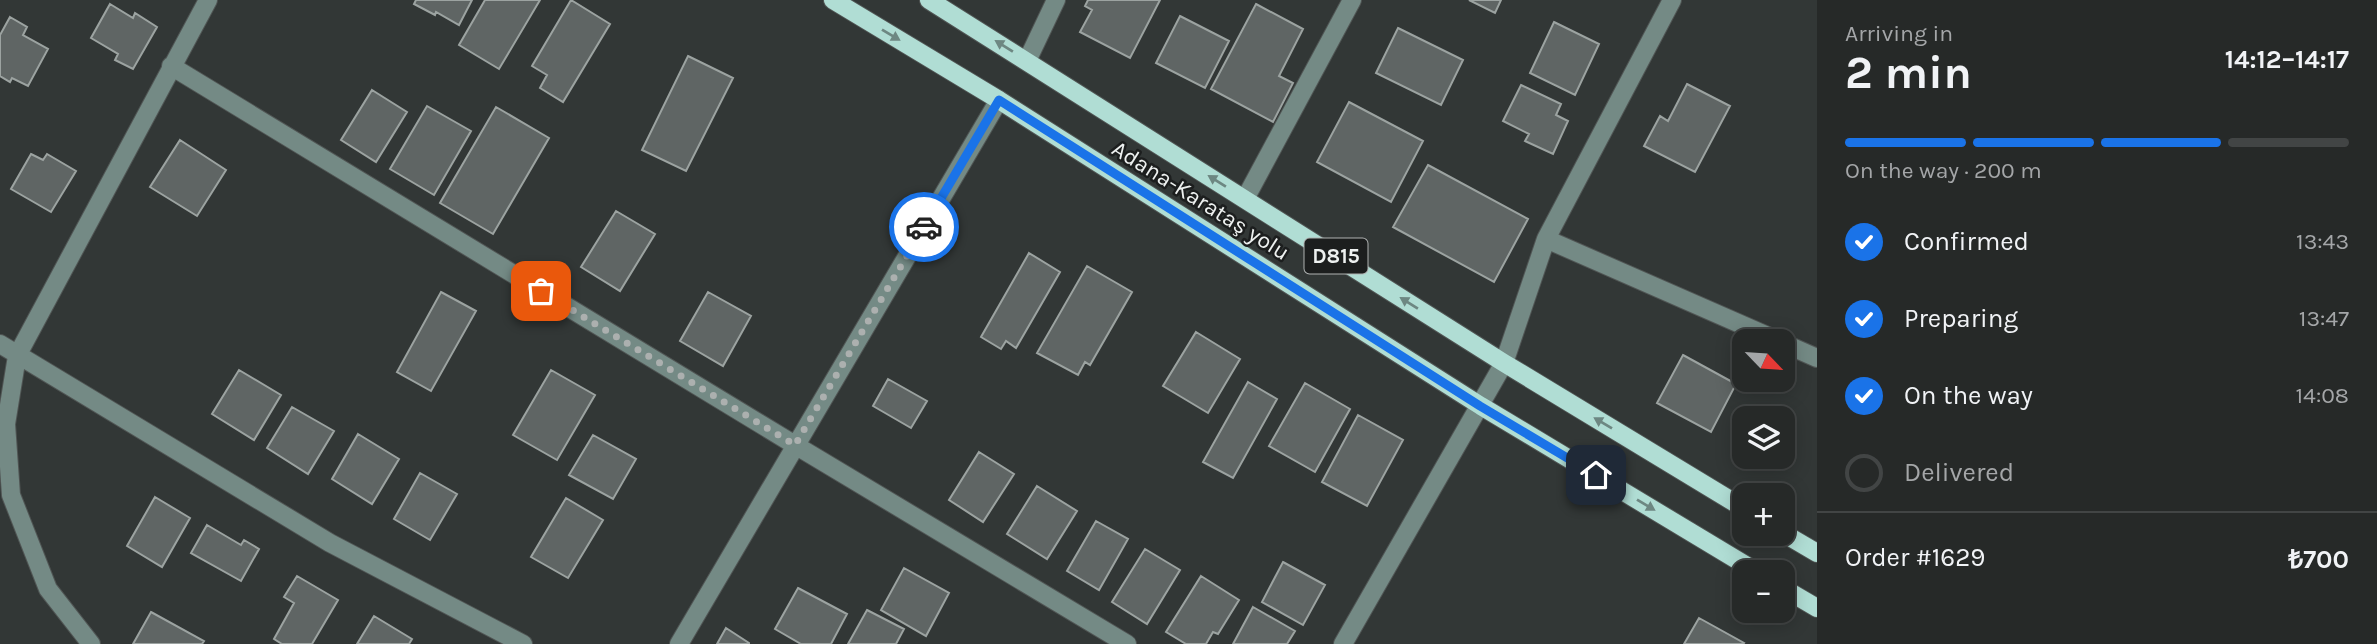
<!DOCTYPE html>
<meta charset="utf-8">
<style>
body{margin:0;font-family:Karla,sans-serif;background:#2e3130;color:#f1f3f6;height:100vh;display:flex;flex-direction:column;font-size:26px;white-space:nowrap}
*{box-sizing:border-box;margin:0}
p{font-size:23px;color:#a4a6a8}
.icon{flex:none;width:38px;height:38px;fill:none;stroke:currentColor;stroke-width:2;stroke-linecap:round;stroke-linejoin:round}
.map{position:relative;flex:1;overflow:hidden}
.panel{display:flex;flex-direction:column;background:#262928;width:560px}
.panel>*{flex:none}
.needle{width:46px;rotate:115deg}
.controls{position:absolute;left:1732px;top:329px;display:grid;gap:14px}
.controls a{display:grid;place-items:center;width:63px;height:63px;border-radius:14px;background:#262928;box-shadow:0 4px 18px #0003,0 0 0 2px #424545;font-size:35px}
.pin{position:absolute;display:grid;place-items:center;width:60px;height:60px;color:#fff;margin:-30px;border-radius:14px;box-shadow:0 4px 10px #0006}
.courier{position:absolute;display:grid;place-items:center;width:70px;height:70px;margin:-35px;border:5px solid #1a73e8;border-radius:50%;background:#fff;color:#222;box-shadow:0 2px 9px #0007}
.summary em{font-style:normal;font-weight:700}
.summary div{display:flex;flex-direction:column-reverse}
.summary{display:flex;align-items:center;justify-content:space-between;height:119px;padding:0 28px}
h1{font-size:46px;font-weight:700;line-height:52px}
.bar{display:grid;grid-template-columns:repeat(4,1fr);gap:10px 7px;align-content:center;height:84px;padding:0 28px}
.bar i{height:9px;border-radius:5px;background:#424545}
.bar .current{background:#1a73e8}
.bar p{grid-column:span 4}
.line{display:flex;align-items:center;gap:18px;padding:0 28px;border-top:2px solid #424545}
.line div{flex:1}
ol{padding:0 28px;list-style:none}
li{display:flex;align-items:center;gap:21px;height:77px}
li p{margin-inline-start:auto}
li .icon{padding:7px;border-radius:50%;background:#1a73e8;color:#fff;stroke-width:4}
li:last-child{color:#a4a6a8}
li i{width:38px;height:38px;border:4px solid #424545;border-radius:50%}
main{display:flex;flex:1;min-height:0}
.map>svg:first-child{display:block}
</style>
<main>
<div class="map">
<svg width="1817" height="644" viewBox="0 0 1817 644">
<rect width="100%" height="100%" fill="#323736"/>
<path fill="#5f6564" stroke="#9ca3a1" stroke-width="2" d="M416,0H472L459,25L436,12L435,15L414,4Z
M485,0H540L499,69L459,45Z
M571,0L610,24L563,102L540,88L547,75L532,66Z
M1088,0H1160L1130,58L1080,32L1092,10L1085,6Z
M1469,0H1501L1495,13Z
M110,4L133,18L135,13L157,27L133,69L115,60L118,54L91,38Z
M1256,4L1303,29L1279,76L1293,83L1273,122L1211,89Z
M1180,16L1229,41L1205,88L1156,63Z
M10,17L27,27L23,35L48,49L28,86L12,78L10,82L0,76V35Z
M1554,22L1599,44L1575,95L1530,73Z
M1398,28L1463,60L1441,105L1376,73Z
M688,56L733,78L686,171L642,150Z
M1687,84L1730,106L1695,172L1644,146L1660,116L1668,121Z
M1521,85L1561,104L1556,115L1568,121L1553,154L1525,141L1529,134L1503,121Z
M372,90L407,112L376,162L341,140Z
M1349,102L1423,141L1391,202L1317,162Z
M427,106L471,131L434,195L390,169Z
M496,107L549,138L493,234L440,203Z
M180,140L226,170L197,216L150,187Z
M31,154L43,160L47,154L76,171L51,212L11,189Z
M1428,165L1528,219L1494,282L1393,227Z
M616,211L655,234L620,291L581,267Z
M1029,253L1060,272L1016,348L1006,341L1001,349L981,337Z
M1087,266L1132,292L1090,365L1085,362L1078,375L1037,353Z
M441,292L476,311L431,391L397,372Z
M708,292L751,316L723,366L680,341Z
M1196,332L1240,359L1208,413L1163,386Z
M1683,355L1736,384L1711,432L1657,403Z
M239,370L281,395L254,440L212,414Z
M551,370L595,395L557,460L513,435Z
M888,379L927,401L911,428L873,406Z
M1248,382L1277,399L1233,478L1203,462Z
M1305,383L1350,409L1315,472L1269,446Z
M292,407L334,431L308,474L267,448Z
M1358,415L1403,440L1367,506L1322,482Z
M358,434L399,459L372,504L332,479Z
M593,435L636,459L613,499L569,475Z
M979,452L1014,474L983,522L949,500Z
M420,473L457,494L430,540L394,519Z
M1037,486L1077,511L1047,559L1007,534Z
M155,497L190,518L162,567L127,546Z
M566,498L603,520L568,578L531,557Z
M1096,521L1128,539L1099,590L1067,571Z
M207,525L241,545L244,540L259,549L241,581L191,553Z
M1145,549L1180,570L1147,624L1112,602Z
M1283,562L1325,585L1303,625L1262,602Z
M904,568L949,593L926,636L881,610Z
M297,576L338,600L312,644H282L274,639L294,603L284,597Z
M1201,576L1239,600L1218,634L1213,632L1206,644H1186L1166,632Z
M798,588L847,614L831,644H801L775,629Z
M1253,607L1295,631L1287,644H1233Z
M867,610L904,629L896,644H848Z
M151,612L204,641L202,644H133Z
M374,616L412,639L409,644H357Z
M1699,618L1744,643L1743,644H1684Z
M726,628L749,643V644H717Z"/>
<g fill="none" stroke-linecap="round" stroke-linejoin="round">
<g stroke="#505554" stroke-width="20">
<path id="minor" d="M1027,61L1056,0
M171,66L795,445L1127,644
M1245,199L1352,0
M1546,239L1672,0
M1783,343L1817,358
M0,344L330,543L523,644
M91,644L48,589L11,495L6,424L17,356L208,0
M679,644L999,100
M1343,644L1504,363L1546,239L1779,341"/>
</g>
<g stroke="#505554" stroke-width="20">
<path id="major" d="M833,0L999,100L1481,406L1757,572
M929,0L1504,363L1745,509
M1783,533L1817,553
M1783,588L1817,608"/>
</g>
<use href="#minor" stroke="#748a85" stroke-width="18"/>
<use href="#major" stroke="#b0ddd4" stroke-width="18"/>
</g>
<defs><path id="oneway-solid" d="M-6-.8H1V-3.2L6.5 0L1 3.2V.8H-6Z" transform="scale(1.75)"/></defs>
<g fill="#6d8782">
<use href="#oneway-solid" transform="translate(891 35) rotate(31)"/>
<use href="#oneway-solid" transform="translate(1004 46) rotate(-148)"/>
<use href="#oneway-solid" transform="translate(1217 181) rotate(-148)"/>
<use href="#oneway-solid" transform="translate(1409 303) rotate(-148)"/>
<use href="#oneway-solid" transform="translate(1603 423) rotate(-149)"/>
<use href="#oneway-solid" transform="translate(1646 505) rotate(31)"/>
</g>
<g fill="none" stroke-linecap="round" stroke-linejoin="round">
<path stroke="#acb0af" stroke-width="7" stroke-dasharray="0 12.6" d="M541,291L795,445L924,227"/>
<path stroke="#1a73e8" stroke-width="9" d="M924,227L999,100L1480,406L1596,475"/>
</g>
<g text-anchor="middle" stroke-width="5" stroke-linejoin="round" paint-order="stroke">
<rect fill="#1c1e1e" stroke="#afb2b1" stroke-width="2" x="1304.5" y="238.5" width="63" height="35" rx="5"/>
<g font-size="21" font-weight="bold" fill="#eef1f0">
<text x="1336" y="263">D815</text>
</g>
<g font-size="23" fill="#eef1f0" stroke="#1c1e1e">
<text transform="translate(1201 200) rotate(32)" y="8">Adana-Karataş yolu</text>
</g>
</g>
</svg>
<div class="controls">
<a><svg class="needle" viewBox="-14 -14 28 28"><path d="M0-13l5 13h-10z" fill="#e53935"/><path d="M0 13l5-13h-10z" fill="#a4a6a8"/></svg></a>
<a><svg class="icon" aria-label="layers" viewBox="0 0 24 24"><path d="M12 4l9 5-9 5-9-5zM3 14l9 5 9-5"/></svg></a>
<a>+</a>
<a>−</a>
</div>
<div class="pin" style="left:541px;top:291px;background:#ea580c"><svg class="icon" aria-label="bag" viewBox="0 0 24 24"><path d="M5 8h14l-1 12H6zM9 8a3 3 0 0 1 6 0"/></svg></div>
<div class="pin" style="left:1596px;top:475px;background:#1f2937"><svg class="icon" aria-label="home" viewBox="0 0 24 24"><path d="M3 11l9-7 9 7M6 9v11h12V9"/></svg></div>
<div class="courier" style="left:924px;top:227px"><svg class="icon" aria-label="car" viewBox="0 0 24 24"><path d="M5 17H2v-5l4-1 3-4h7l3 4 3 1v5h-3M9 17h6M6 11h13"/><circle cx="7" cy="17" r="2"/><circle cx="17" cy="17" r="2"/></svg></div>
</div>
<section class="panel">
<div class="summary"><div><h1>2 min</h1><p>Arriving in</p></div><em>14:12–14:17</em></div>
<div class="bar"><i class="current"></i><i class="current"></i><i class="current"></i><i></i><p>On the way · 200 m</p></div>
<ol>
<li><svg class="icon" aria-label="check" viewBox="0 0 24 24"><path d="M5 12l5 5 9-10"/></svg>Confirmed<p>13:43</p></li>
<li><svg class="icon" aria-label="check" viewBox="0 0 24 24"><path d="M5 12l5 5 9-10"/></svg>Preparing<p>13:47</p></li>
<li><svg class="icon" aria-label="check" viewBox="0 0 24 24"><path d="M5 12l5 5 9-10"/></svg>On the way<p>14:08</p></li>
<li><i></i>Delivered</li>
</ol>
<div class="line" style="height:91px"><div>Order #1629</div><b>₺700</b></div>
</section>
</main>
